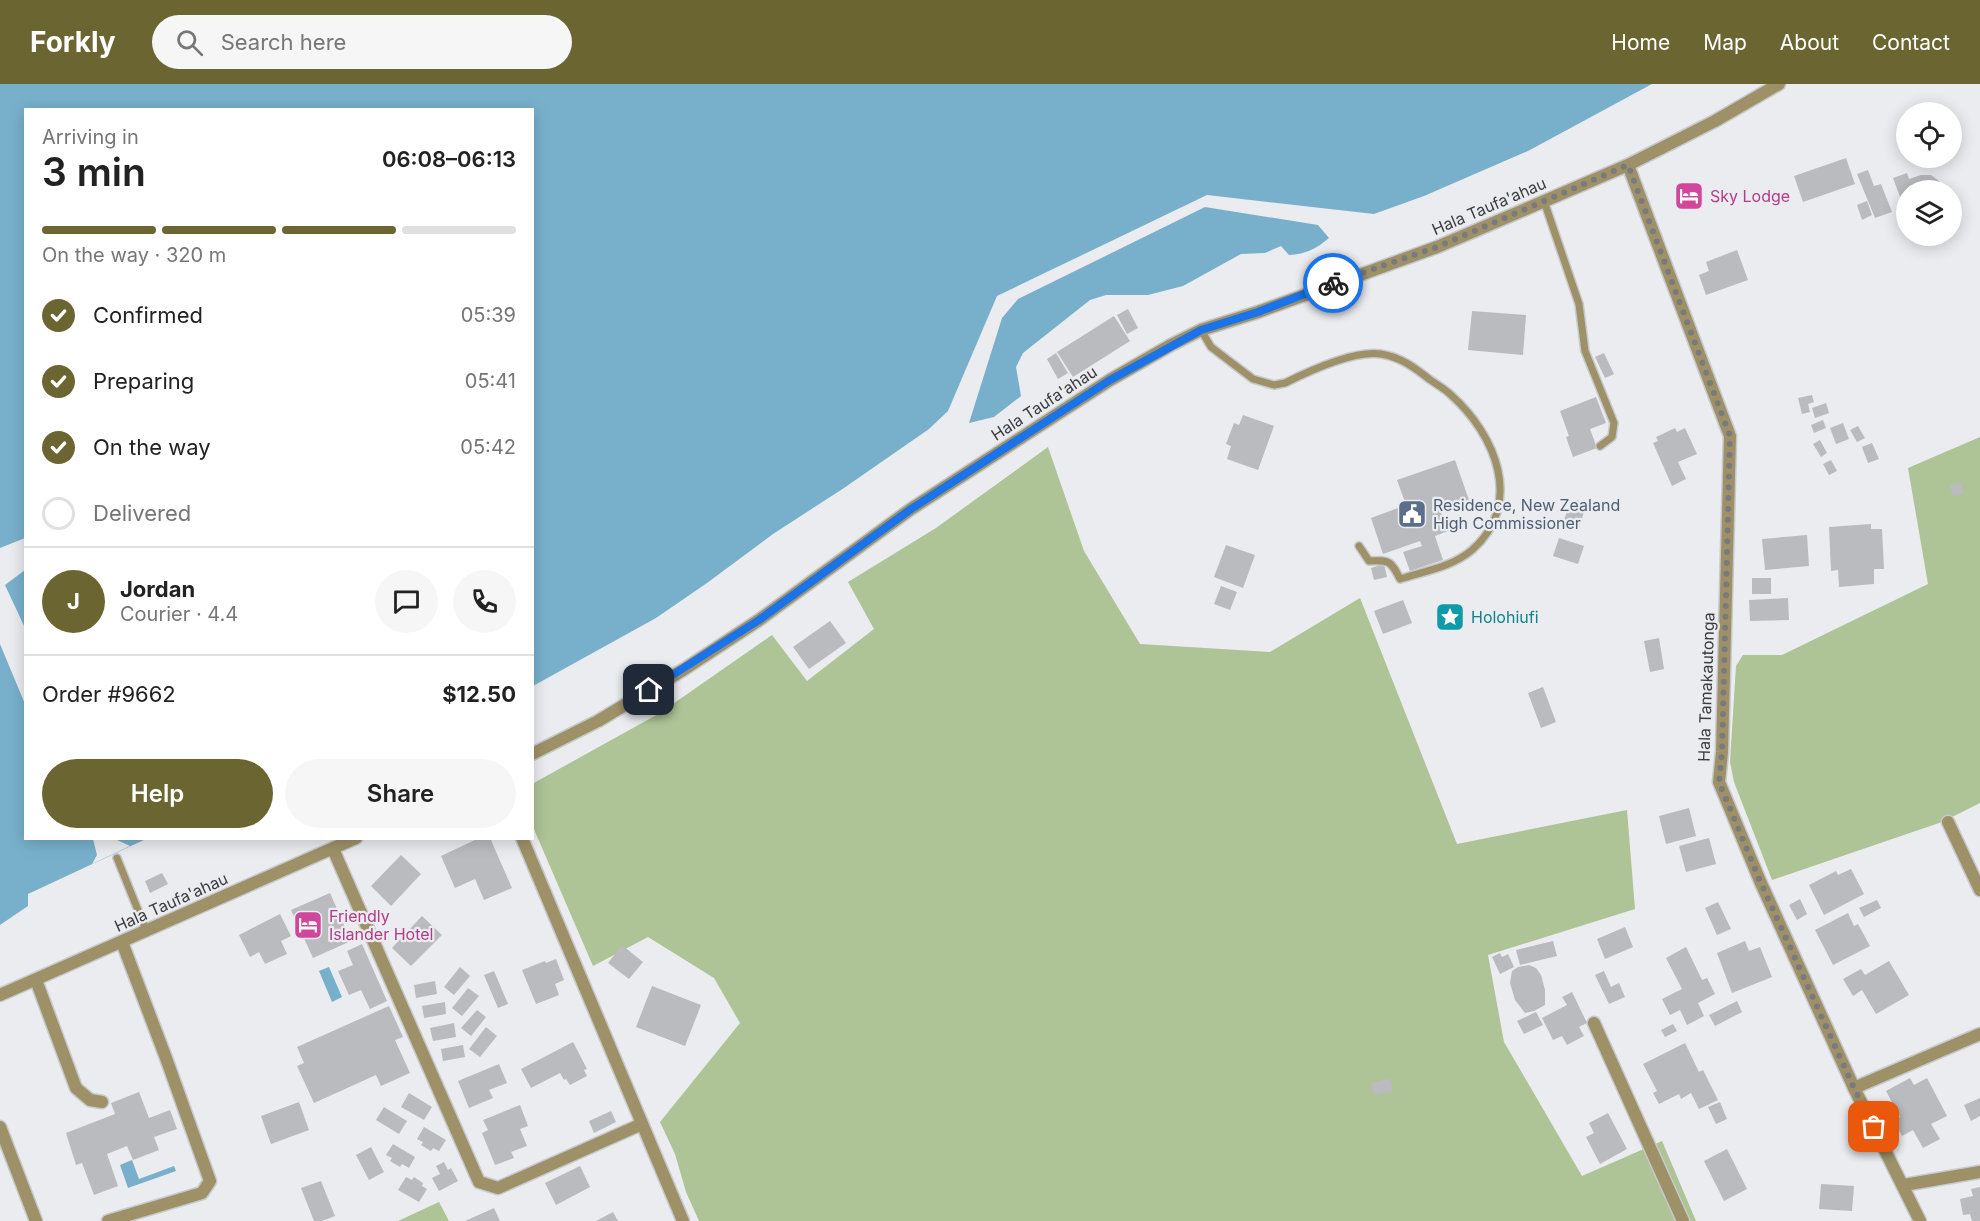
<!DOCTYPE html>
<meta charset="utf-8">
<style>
body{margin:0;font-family:Inter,sans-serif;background:#f6f6f6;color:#222;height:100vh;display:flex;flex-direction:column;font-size:22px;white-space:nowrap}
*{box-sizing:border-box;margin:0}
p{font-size:20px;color:#767676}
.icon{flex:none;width:33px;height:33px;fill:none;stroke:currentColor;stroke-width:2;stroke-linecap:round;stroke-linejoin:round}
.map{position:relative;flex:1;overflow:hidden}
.details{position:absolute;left:24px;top:24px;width:510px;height:732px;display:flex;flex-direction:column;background:#fff;border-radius:0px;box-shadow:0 3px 15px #0003}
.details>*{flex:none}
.controls{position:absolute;left:1896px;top:18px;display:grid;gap:12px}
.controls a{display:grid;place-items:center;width:66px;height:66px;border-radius:50%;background:#fff;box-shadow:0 3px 15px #0003;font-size:30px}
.pin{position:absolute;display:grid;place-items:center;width:51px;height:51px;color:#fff;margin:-26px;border-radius:12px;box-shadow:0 3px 9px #0006}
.courier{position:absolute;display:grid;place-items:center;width:60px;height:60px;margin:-30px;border:4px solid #1a73e8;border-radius:50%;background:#fff;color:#222;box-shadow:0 2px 8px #0007}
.overview em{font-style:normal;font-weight:600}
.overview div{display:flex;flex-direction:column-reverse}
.overview{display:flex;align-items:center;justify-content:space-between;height:102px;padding:0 18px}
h1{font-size:39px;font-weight:600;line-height:45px}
.bar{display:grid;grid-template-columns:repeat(4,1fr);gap:9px 6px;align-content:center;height:72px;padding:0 18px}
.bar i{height:8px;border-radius:4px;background:#e0e0e0}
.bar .current{background:#6b6531}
.bar p{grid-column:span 4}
.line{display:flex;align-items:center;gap:15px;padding:0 18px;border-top:2px solid #e0e0e0}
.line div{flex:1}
.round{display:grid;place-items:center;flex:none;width:63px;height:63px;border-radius:32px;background:#f6f6f6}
ol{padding:0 18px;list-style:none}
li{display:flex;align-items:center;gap:18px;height:66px}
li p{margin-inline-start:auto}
li .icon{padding:6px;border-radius:50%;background:#6b6531;color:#fff;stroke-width:4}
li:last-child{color:#767676}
li i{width:33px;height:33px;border:3px solid #e0e0e0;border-radius:50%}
.cta{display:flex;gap:12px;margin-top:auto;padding:12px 18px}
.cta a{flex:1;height:69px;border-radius:36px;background:#6b6531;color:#fff;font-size:24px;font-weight:600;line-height:69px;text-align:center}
.cta a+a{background:#f6f6f6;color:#222}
header{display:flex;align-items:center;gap:36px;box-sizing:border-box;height:84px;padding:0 30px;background:#6b6531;color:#fff}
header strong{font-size:28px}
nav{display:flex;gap:33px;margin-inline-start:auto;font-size:21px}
.search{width:420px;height:54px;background:#f6f6f6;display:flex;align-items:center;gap:15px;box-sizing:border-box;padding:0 21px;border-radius:33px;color:#767676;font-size:22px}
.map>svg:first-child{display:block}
</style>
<header>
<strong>Forkly</strong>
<div class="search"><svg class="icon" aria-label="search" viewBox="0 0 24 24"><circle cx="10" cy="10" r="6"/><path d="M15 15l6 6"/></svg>Search here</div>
<nav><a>Home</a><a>Map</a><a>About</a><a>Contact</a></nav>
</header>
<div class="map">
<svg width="1980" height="1137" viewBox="0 0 1980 1137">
<rect width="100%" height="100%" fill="#eaecef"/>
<path fill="#aec396" d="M1980,353V719L1942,738L1772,796L1734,698L1730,678L1736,582L1743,571H1782L1928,500L1908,384Z
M1048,363L1084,467L1140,560L1270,568L1360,514L1457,760L1627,726L1635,825L1488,871L1504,958L1582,1092L1662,1057L1696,1137H699L686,1108L675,1070L660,1038L740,939L714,894L648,853L593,882L533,743L532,700L660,629L772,551L807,597L874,545L848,498L936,444Z
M439,1118L449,1137H398Z"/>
<path fill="#78b0cb" d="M0,0H1652L1528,67L1424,112L1374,130L1207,111L997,212L948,327L929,345L844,404L773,450L707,499L656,534L533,602L532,26H26V754L146,755L28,810V822L0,841Z
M1205,123L1318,141L1329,154C1316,165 1306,170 1289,171L1281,162L1265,169L1241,170L1183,202L1148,211H1106L1090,216L1023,269L1016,283L1021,312L994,333L969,339L1002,234L1018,215Z
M329,883L342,913L332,918L319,887Z
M132,1076L139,1095L174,1082L176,1087L128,1104L120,1081Z"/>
<path fill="#eaecef" d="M25,454V486L5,501L25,544V620L0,560V464Z
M93,755H115L130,762L92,780L97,771Z"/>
<path fill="#b9bbbe" d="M1846,74L1855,100L1803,118L1794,92Z
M1868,86L1874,102L1881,100L1892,128L1875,134L1857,90Z
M1907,89L1909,95L1921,91H1931L1939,97L1941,106H1906V129L1893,94Z
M1867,117L1872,131L1862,136L1857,121Z
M1737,166L1748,196L1706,211L1699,191L1709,187L1706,178Z
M1128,225L1138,244L1127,250L1117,231Z
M1472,227L1526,231L1523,271L1468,266Z
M1114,232L1130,257L1073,293L1057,268Z
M1056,269L1068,289L1058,295L1047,275Z
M1604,269L1614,290L1605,294L1595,273Z
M1812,311L1814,318L1808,320L1810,328L1802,330L1798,314Z
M1596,313L1606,339L1590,345L1597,364L1573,373L1566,353L1569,352L1560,327Z
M1826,319L1829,329L1815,334L1812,324Z
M1243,331L1274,342L1258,386L1227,375L1231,362L1226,360L1234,339L1239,341Z
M1823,336L1826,344L1814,349L1811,341Z
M1843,339L1849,355L1836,360L1830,344Z
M1858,342L1865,354L1857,358L1850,346Z
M1675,344L1677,348L1685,344L1697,370L1678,378L1686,395L1672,402L1653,359L1658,357L1656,353Z
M1820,356L1827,369L1821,373L1813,360Z
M1872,359L1879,375L1868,379L1862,363Z
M1455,376L1469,416L1440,426L1448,447L1435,452L1443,476L1410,487L1403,468L1422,462L1420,457L1383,470L1371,434L1406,421L1397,396Z
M1831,376L1837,387L1829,391L1823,380Z
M1961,399L1963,410L1952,412L1950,401Z
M1577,416L1582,418L1585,425L1578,447L1562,441L1570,420Z
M1871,440V445H1882L1884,485H1874V500L1839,503L1838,486L1831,487L1829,443Z
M1807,451L1809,482L1765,486L1762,455Z
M1559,454L1584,462L1578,480L1553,472Z
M1226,461L1255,471L1243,504L1214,493Z
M1384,480L1387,493L1374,496L1371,484Z
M1752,494H1771V510H1752Z
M1221,502L1237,508L1230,526L1214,520Z
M1788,514L1789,536L1750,537L1749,516Z
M1403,516L1412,539L1383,550L1374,527Z
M830,537L846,559L809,585L793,563Z
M1659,554L1664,585L1650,588L1644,557Z
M1543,603L1556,638L1541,644L1528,609Z
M1689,724L1696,752L1666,760L1659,732Z
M479,754H490L512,804L484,816L475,795L455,804L441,772Z
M1709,754L1716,780L1686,788L1679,762Z
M401,771L421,790L391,822L371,802Z
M1851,785L1864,810L1824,831L1809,801L1836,787L1838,791Z
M162,789L168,800L150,809L145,797Z
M330,809L351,857L313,874L291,826Z
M1800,815L1807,830L1797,836L1789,821Z
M1877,816L1881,824L1864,833L1859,824Z
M1718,818L1731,845L1717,851L1705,824Z
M1848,829L1854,842L1858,840L1870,862L1833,881L1815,846Z
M280,830L291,852L281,857L287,870L265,880L259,868L250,873L239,851Z
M422,832L442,851L411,882L392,864Z
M1625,843L1633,863L1605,875L1597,855Z
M1553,857L1557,872L1520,881L1516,866Z
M1745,857L1749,867L1760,863L1772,893L1732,909L1717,869Z
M362,860L387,917L370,925L361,906L349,911L338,887L353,881L347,867Z
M622,861L643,878L629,895L608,879Z
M1686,863L1702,896L1707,894L1715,910L1698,919L1704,932L1687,941L1680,926L1670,931L1662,915L1682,905L1666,874Z
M1500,869L1502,873L1508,870L1514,883L1500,890L1492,873Z
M556,875L564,896L555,900L559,911L536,920L522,886L545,877L546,879Z
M1889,877L1909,911L1876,930L1862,906L1853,912L1843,895L1861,885L1865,891Z
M1529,881L1536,884L1541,891L1545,906V921L1534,927L1525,929L1515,916L1510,899L1512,887L1518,883Z
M460,883L470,892L454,911L444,903Z
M494,887L508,920L498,924L484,891Z
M1604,887L1611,903L1619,899L1625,913L1609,920L1595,891Z
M435,897L437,910L416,914L414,901Z
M652,902L701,921L685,962L636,943Z
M468,904L479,912L462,932L452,924Z
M1572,908L1587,939L1579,943L1584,952L1567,961L1562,952L1553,956L1542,934L1567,921L1562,913Z
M1737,917L1742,928L1715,942L1709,931Z
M445,918L446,930L424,934L422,922Z
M389,922L403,953L395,956L410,989L381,1002L376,991L314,1019L297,982L304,979L297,963Z
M477,926L486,933L471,952L461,944Z
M1536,928L1543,941L1524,950L1517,937Z
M454,939L456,953L433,957L430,944Z
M1673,940L1677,947L1665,953L1661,946Z
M486,943L497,952L480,973L469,965Z
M573,958L587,985L584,986L587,992L570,1001L566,995L564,996L560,989L531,1004L521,985Z
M1685,959L1699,988L1703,986L1718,1016L1699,1025L1691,1009L1681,1015L1679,1010L1659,1020L1653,1009L1657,1007L1643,980Z
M463,961L465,973L443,977L441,965Z
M499,980L507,999L489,1006L493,1014L469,1024L458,997Z
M1390,994L1393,1007L1374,1011L1371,999Z
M1910,994L1914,1001L1927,994L1947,1032L1931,1040L1940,1055L1923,1064L1913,1046L1902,1052L1894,1036L1900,1033L1886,1007Z
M139,1008L149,1034L170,1026L177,1045L154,1053L159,1066L133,1076L127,1062L107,1070L118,1102L94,1111L82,1079L76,1081L66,1049L115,1030L111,1019Z
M409,1009L432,1023L424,1036L401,1023Z
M1980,1014V1032L1971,1037L1964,1021Z
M299,1018L309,1046L271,1060L261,1032Z
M1720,1018L1727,1035L1716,1040L1708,1023Z
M520,1021L528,1042L520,1045L527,1062L511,1068L514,1074L495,1081L482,1049L488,1046L483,1036Z
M384,1023L407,1037L399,1050L376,1036Z
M611,1027L616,1038L594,1049L589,1037Z
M1608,1029L1627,1065L1600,1080L1586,1053L1594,1049L1589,1039Z
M424,1043L446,1056L439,1067L433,1064L431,1067L421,1061L423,1058L417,1055Z
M393,1060L415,1073L409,1084L402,1080L400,1083L390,1077L392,1074L386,1071Z
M371,1063L384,1088L369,1096L356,1071Z
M1727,1065L1747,1105L1724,1117L1704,1077Z
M444,1078L448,1086L451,1084L458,1097L439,1107L432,1094L440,1090L436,1082Z
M580,1082L590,1103L556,1121L545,1099Z
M406,1093L412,1096L414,1093L423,1099L422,1102L427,1105L419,1118L398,1106Z
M321,1097L335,1132L322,1137H314L301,1104Z
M1821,1100L1854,1102L1852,1127L1819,1125Z
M1980,1103V1137H1972L1970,1130L1963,1131L1960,1115L1973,1112L1971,1105Z
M494,1124L500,1137H465Z
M613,1128L618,1137H596Z"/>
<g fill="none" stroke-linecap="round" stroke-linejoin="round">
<g stroke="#c7c9cc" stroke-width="10">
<path id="service" d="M1544,117L1579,220L1585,267L1614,339L1612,353L1600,362
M1201,246L1211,263L1253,295L1274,301L1285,299C1309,287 1354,266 1381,270C1400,273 1414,283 1429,295C1436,300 1445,305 1451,311C1496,351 1524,420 1472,466C1452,483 1425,487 1400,495C1391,477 1390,476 1369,477L1359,462
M117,774L146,846"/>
</g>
<g stroke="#c7c9cc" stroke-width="15">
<path id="minor" d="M1948,738L1980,806
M333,765L479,1098L498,1104L642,1040
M36,896L76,1004L90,1016L102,1018
M1594,939L1683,1137
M1854,1004L1980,950
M0,1043L36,1137
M1904,1101L1980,1088
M108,1137L202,1109L210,1097L166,974L122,858"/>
</g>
<g stroke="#c7c9cc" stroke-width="15">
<path id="tertiary" d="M1628,81L1730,352L1722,668L1719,698L1760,797L1854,1004L1920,1137
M532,670L598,637L683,586L759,536L911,425L1110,296L1171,261L1201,246L1258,228L1437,163L1519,128L1628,81L1715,37L1779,0
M522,754L683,1137
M0,911L356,754"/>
</g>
<use href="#service" stroke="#9e9168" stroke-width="7"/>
<use href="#minor" stroke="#9e9168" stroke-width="12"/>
<use href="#tertiary" stroke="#9e9168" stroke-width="12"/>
</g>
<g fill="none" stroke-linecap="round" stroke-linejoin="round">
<path stroke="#797a7c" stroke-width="6" stroke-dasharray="0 10.8" d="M1333,199L1437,163L1628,81L1730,352L1722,668L1719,698L1760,797L1854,1004L1874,1043"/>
<path stroke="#1a73e8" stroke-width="8" d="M649,606L759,536L911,425L1110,296L1201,246L1258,228L1333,199"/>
</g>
<defs>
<g id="hotel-square" transform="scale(1.5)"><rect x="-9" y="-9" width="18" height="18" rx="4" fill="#d1479c" stroke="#eaecef"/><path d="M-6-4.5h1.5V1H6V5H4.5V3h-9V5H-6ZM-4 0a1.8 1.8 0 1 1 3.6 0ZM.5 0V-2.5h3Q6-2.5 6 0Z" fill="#fff"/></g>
<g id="civic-square" transform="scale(1.5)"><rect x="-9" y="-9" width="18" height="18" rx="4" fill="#5c6f8a" stroke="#eaecef"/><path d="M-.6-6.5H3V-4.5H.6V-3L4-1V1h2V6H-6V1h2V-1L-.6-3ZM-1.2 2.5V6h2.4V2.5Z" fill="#fff"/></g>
<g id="sight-square" transform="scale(1.5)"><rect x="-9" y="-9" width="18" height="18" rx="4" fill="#0f9aa8" stroke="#eaecef"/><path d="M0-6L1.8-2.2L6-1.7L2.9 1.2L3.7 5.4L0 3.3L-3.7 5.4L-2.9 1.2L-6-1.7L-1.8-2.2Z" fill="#fff"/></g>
</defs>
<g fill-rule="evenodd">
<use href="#hotel-square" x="1689" y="112"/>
<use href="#civic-square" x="1412" y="430"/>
<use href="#sight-square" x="1450" y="533"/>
<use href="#hotel-square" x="308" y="841"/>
</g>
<g text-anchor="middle" stroke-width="4.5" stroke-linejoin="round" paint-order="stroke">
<g font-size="16" fill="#b23c85" stroke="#eaecef" text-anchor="start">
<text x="1710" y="118">Sky Lodge</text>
<text x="329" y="838">Friendly<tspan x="329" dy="18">Islander Hotel</tspan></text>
</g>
<g font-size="16" fill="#3c3c3e" stroke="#eaecef">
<text transform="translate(1489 122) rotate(-23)" y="6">Hala Taufa'ahau</text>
<text transform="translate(1044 319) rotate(-33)" y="6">Hala Taufa'ahau</text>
<text transform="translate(1706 603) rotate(-88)" y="6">Hala Tamakautonga</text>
<text transform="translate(171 818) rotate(-24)" y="6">Hala Taufa'ahau</text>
</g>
<g font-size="16" fill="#4e5e75" stroke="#eaecef" text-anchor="start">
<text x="1433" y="427">Residence, New Zealand<tspan x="1433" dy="18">High Commissioner</tspan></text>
</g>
<g font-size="16" fill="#0d838f" stroke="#eaecef" text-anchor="start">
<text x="1471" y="539">Holohiufi</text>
</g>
</g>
</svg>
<div class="controls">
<a><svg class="icon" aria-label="locate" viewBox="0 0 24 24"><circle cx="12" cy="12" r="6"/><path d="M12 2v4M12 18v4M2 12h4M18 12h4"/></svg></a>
<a><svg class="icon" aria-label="layers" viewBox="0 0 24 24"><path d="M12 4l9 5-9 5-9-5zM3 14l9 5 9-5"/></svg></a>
</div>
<div class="pin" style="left:1874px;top:1043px;background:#ea580c"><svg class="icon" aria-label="bag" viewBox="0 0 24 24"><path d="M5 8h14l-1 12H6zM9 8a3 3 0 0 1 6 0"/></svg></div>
<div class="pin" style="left:649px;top:606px;background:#1f2937"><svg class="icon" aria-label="home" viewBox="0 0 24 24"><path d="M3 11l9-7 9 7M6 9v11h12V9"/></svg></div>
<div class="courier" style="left:1333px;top:199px"><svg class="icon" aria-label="bike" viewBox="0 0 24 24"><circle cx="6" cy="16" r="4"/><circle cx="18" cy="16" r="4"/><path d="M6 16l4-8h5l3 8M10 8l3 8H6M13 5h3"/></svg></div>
<section class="details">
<div class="overview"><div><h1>3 min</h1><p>Arriving in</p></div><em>06:08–06:13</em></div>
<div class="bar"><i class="current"></i><i class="current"></i><i class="current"></i><i></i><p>On the way · 320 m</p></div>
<ol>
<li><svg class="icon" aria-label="check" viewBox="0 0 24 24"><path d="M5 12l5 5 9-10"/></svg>Confirmed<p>05:39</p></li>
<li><svg class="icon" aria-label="check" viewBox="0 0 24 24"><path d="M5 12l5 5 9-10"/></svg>Preparing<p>05:41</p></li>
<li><svg class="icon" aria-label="check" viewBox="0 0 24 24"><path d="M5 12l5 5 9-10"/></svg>On the way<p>05:42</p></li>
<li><i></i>Delivered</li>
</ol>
<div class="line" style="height:108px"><b class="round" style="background:#6b6531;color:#fff">J</b><div><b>Jordan</b><p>Courier · 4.4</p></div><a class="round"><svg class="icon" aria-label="chat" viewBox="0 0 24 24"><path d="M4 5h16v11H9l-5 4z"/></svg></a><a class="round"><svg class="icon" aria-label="phone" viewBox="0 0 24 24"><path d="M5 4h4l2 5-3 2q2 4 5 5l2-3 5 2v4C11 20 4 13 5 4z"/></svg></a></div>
<div class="line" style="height:78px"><div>Order #9662</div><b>$12.50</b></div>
<div class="cta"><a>Help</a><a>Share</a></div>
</section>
</div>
